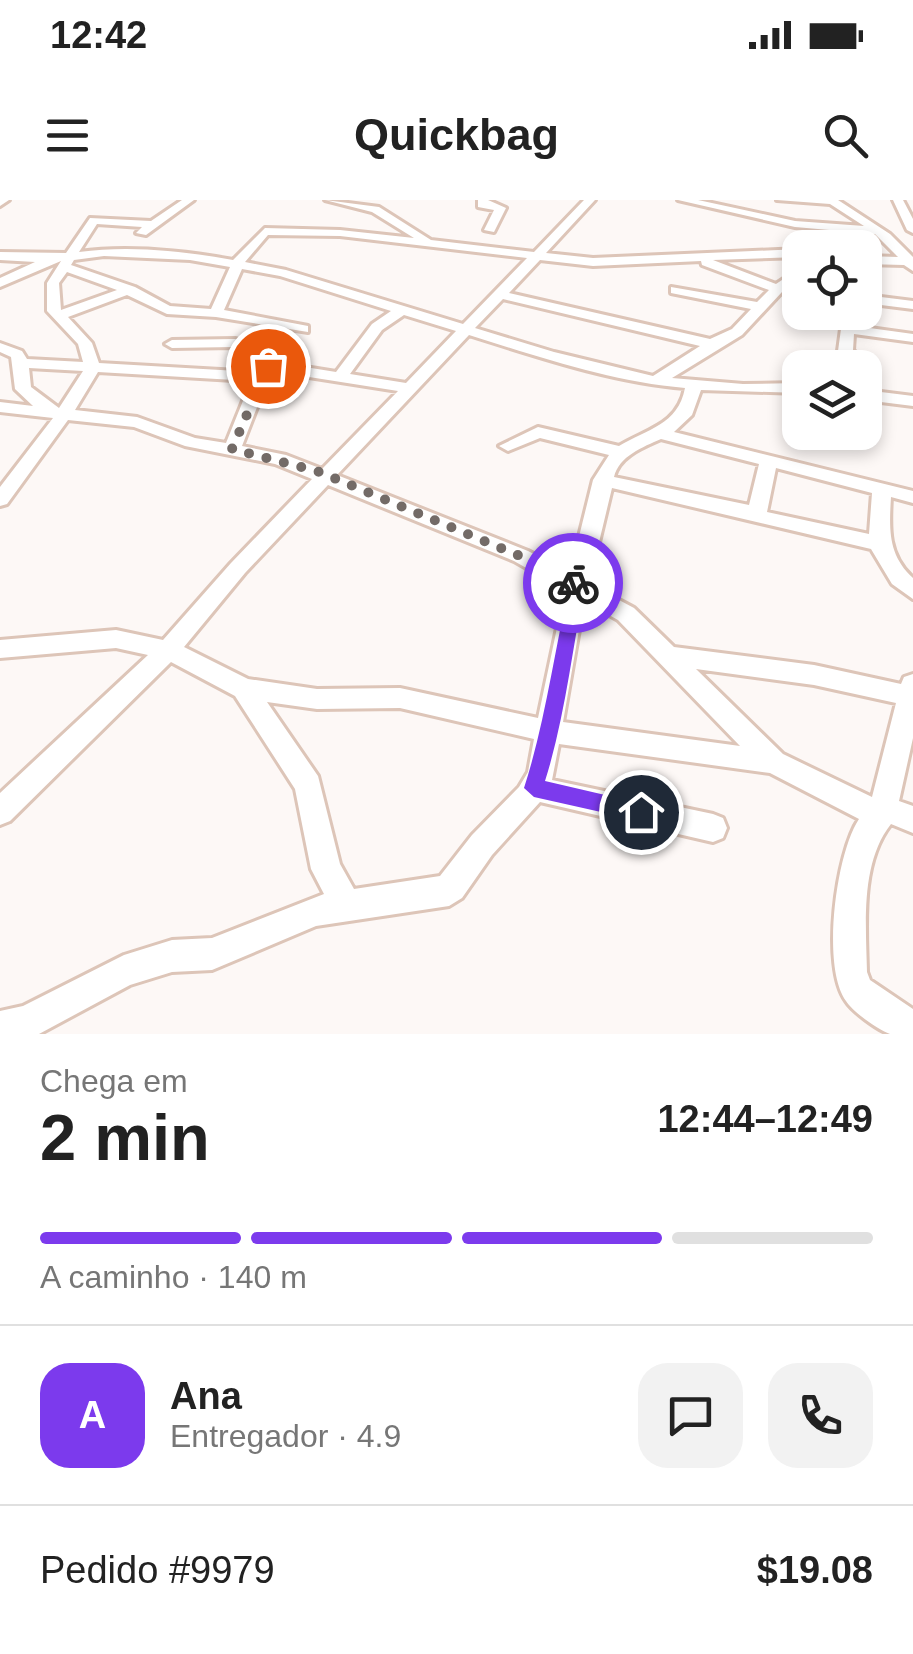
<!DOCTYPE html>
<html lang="pt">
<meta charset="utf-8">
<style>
body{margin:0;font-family:Arial,sans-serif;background:#f2f2f2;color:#222;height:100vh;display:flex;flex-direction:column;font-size:38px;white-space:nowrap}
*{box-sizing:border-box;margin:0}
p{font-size:32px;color:#767676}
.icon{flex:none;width:55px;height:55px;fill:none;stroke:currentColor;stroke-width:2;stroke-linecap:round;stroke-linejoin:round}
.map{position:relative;height:834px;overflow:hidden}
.panel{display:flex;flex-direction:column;background:#fff;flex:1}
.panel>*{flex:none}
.buttons{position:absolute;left:782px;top:30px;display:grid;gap:20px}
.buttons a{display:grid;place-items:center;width:100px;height:100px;border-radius:20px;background:#fff;box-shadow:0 5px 15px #0003;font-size:50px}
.pin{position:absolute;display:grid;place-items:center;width:85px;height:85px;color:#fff;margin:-42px;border:5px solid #fff;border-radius:50%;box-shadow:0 2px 10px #0007}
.courier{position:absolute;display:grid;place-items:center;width:100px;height:100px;margin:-50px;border:8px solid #7c3aed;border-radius:50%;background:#fff;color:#222;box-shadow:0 2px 12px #0007}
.head em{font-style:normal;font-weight:700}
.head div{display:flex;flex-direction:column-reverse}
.head{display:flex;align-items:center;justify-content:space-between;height:170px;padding:0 40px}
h1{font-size:65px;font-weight:700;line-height:75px}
.bar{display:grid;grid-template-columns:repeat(4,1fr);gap:15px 10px;align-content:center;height:120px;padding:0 40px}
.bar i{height:12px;border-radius:8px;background:#e0e0e0}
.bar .selected{background:#7c3aed}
.bar p{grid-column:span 4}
.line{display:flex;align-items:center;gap:25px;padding:0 40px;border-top:2px solid #e0e0e0}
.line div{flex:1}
.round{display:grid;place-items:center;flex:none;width:105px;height:105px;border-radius:30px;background:#f2f2f2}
.status{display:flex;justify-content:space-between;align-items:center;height:70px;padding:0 50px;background:#fff;direction:ltr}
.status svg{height:28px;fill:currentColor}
header{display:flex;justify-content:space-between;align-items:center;height:130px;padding:0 40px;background:#fff;font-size:45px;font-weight:700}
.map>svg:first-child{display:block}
</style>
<div class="status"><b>12:42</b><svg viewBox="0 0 49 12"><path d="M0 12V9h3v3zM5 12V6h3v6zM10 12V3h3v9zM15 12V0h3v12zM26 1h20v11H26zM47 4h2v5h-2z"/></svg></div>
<header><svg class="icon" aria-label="menu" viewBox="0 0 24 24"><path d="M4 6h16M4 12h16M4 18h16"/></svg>Quickbag<svg class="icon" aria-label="search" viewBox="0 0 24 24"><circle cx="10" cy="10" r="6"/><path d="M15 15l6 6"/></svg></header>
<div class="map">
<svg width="913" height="834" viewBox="0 0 913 834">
<rect width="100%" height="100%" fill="#fdf8f6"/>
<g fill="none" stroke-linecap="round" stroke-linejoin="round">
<g stroke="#ddc5b8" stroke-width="6">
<path id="minor" d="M0,0H9L0,6Z
M182,0H194L146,35L136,33L142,27L97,24L79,52C130,45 183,51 233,60L265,28L340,30L414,38L372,12L325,0L379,7L431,40L534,52L584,0H595L546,53L593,58L800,49V57L713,60L776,84L800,68V78L782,92L742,135L672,178L743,184L800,183V193L701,190L692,215L674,232L913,291V303L891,297C889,330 888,355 913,378V399L892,384L871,349L612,288L589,384L634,408L674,447L814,465L901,484L904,477L913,474V538L899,601L913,606V633L891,624C860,663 866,725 867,772L870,780L913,809V834C907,834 896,834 890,834C878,830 852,811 846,801C821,767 836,653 859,619L770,573L559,544L552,580L713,614L723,618L727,628L723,638L713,642L540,602L492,655L462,698L449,706L316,726L212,770L172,772L130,785L39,834H0V811L23,806L124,755L172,740L212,738L324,694L311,669L295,589L235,496L171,462L10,621L0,625V593L148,455L116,448L0,458V440L116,430L163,440L231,363L312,279L275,264L185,246L134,227L68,220L7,304L0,306V287L53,218L0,212V202L33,206L15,189L11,157L0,152V143L22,151L27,159L83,162L78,144L47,111V83L61,61L0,87V78L35,62L0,60V52L66,53L90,18L151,21ZM268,35L340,36L527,58L463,124L286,70L245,62ZM104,56L190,60L230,67L211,109L170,106L135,87L71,65L74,60ZM540,60L593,66L701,61L702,65L769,90L757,102L671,87V93L751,109L732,129L710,139L509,93ZM242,69L280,76L391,111L372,124L336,172L274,162L275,150L235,139L172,140L165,144L172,148L234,147L262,155L255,172L99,163L92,143L68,117L127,95L167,114L216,117L308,132V126L224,110ZM67,72L117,90L61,110L59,83ZM503,99L700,146L653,176L554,152L475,128ZM404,115L456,131L406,183L350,174L382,130ZM469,135C539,157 612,182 685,188C678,225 647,229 619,246L538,227L499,246L508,251L540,238L609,255L593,280L570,373L528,351L337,275ZM29,168L83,171L59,208L31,187ZM271,171L398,191L322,269L286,255L242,246ZM98,172L251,181L226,243L195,238L137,217L75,210ZM661,239L759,264L749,305L614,277C619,256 643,247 661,239ZM776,268L872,293L869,334L767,312ZM328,285L514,361L565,390L538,518L400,488L317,489L248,479L184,447L245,373ZM584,401L618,420L740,546L563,522ZM696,469L814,485L896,503L872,597L783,554ZM267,502L317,509L400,508L534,539L528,572L519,587L472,635L440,676L354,689L340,664L318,576Z
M478,0H488L506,8L494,32L484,30L494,10L478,7Z
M678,0H698L795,21L864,26L830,4L777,0H838L890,34L913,57V71L904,65L865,64V56L898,57L875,34L795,27Z
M893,0H903L913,19V33L907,30Z
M865,95L913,101V109L865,103Z
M848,125L913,134V142L854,134L853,150L870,168L865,172V168H853L838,151L841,129Z
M865,190L913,196V206L865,200Z"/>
</g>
<use href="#minor" fill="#fff" fill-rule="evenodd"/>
</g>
<path fill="#7c3aed" d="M573,377L585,385C572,450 565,518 545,581L648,605L651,612L641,621L534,597L524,588C545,523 554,454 569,387L566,383Z"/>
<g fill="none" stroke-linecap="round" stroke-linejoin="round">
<path stroke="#736b67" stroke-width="10" stroke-dasharray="0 18" d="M268,166L232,249L317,271L520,356L573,383"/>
</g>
</svg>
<div class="buttons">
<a><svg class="icon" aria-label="locate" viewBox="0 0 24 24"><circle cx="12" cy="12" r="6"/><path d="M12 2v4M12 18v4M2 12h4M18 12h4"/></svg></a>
<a><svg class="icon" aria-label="layers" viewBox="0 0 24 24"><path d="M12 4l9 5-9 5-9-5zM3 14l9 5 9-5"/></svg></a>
</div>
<div class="pin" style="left:268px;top:166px;background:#ea580c"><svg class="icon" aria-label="bag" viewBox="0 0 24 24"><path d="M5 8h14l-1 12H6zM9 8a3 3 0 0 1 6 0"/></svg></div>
<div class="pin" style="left:641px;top:612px;background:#1f2937"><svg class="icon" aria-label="home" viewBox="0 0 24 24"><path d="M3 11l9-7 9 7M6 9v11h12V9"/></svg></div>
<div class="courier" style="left:573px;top:383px"><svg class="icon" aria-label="bike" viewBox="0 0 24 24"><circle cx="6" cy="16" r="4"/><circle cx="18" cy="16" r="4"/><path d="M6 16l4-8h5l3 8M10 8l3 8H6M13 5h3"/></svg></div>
</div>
<section class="panel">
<div class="head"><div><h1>2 min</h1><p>Chega em</p></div><em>12:44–12:49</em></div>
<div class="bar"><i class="selected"></i><i class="selected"></i><i class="selected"></i><i></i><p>A caminho · 140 m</p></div>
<div class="line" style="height:180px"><b class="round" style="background:#7c3aed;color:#fff">A</b><div><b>Ana</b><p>Entregador · 4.9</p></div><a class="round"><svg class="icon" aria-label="chat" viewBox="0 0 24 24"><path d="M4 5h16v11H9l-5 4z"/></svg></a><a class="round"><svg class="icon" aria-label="phone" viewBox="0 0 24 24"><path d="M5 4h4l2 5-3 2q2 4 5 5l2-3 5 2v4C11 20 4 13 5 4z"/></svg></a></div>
<div class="line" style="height:130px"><div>Pedido #9979</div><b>$19.08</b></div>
</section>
